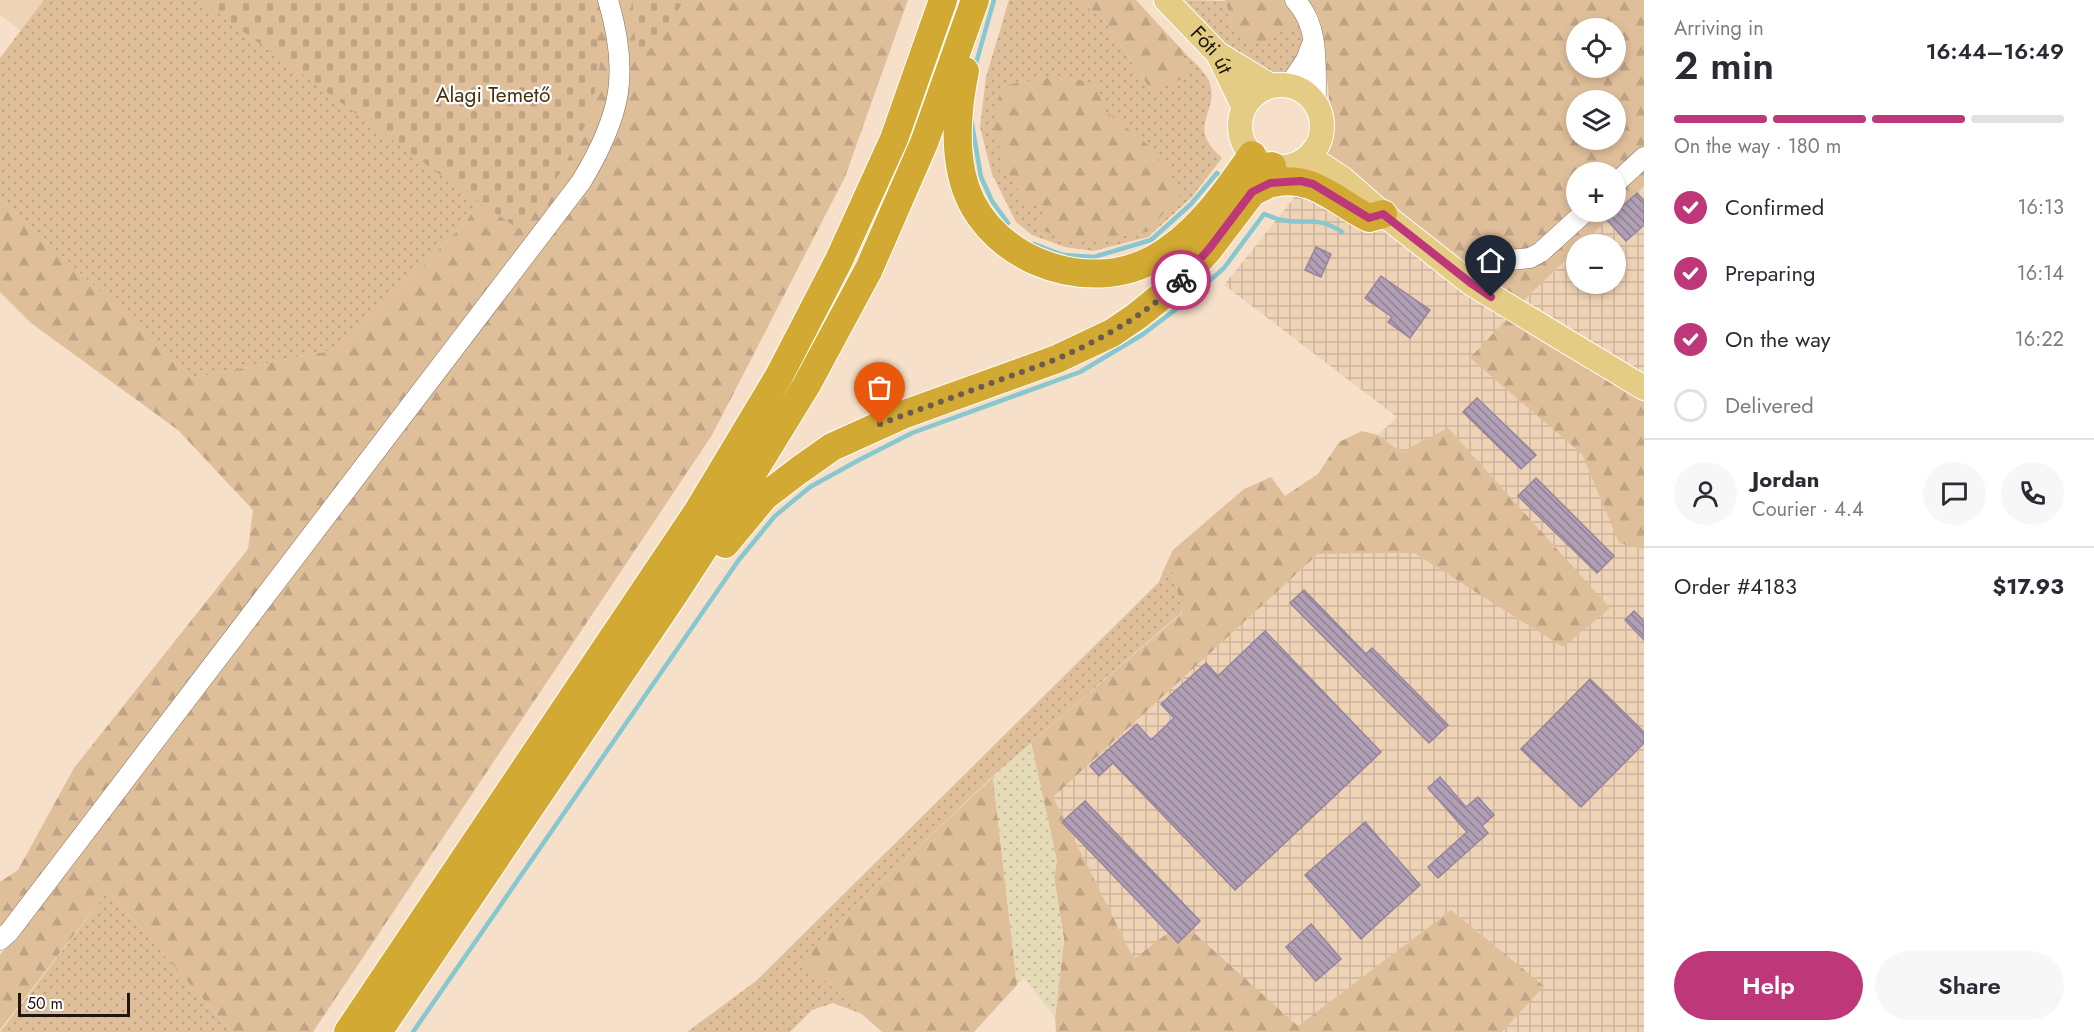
<!DOCTYPE html>
<meta charset="utf-8">
<style>
body{margin:0;font-family:Jost,sans-serif;background:#f7f7f7;color:#2b2b33;height:100vh;display:flex;flex-direction:column;font-size:22px;white-space:nowrap}
*{box-sizing:border-box;margin:0}
p{font-size:20px;color:#7c7c81}
.icon{flex:none;width:33px;height:33px;fill:none;stroke:currentColor;stroke-width:2;stroke-linecap:round;stroke-linejoin:round}
.map{position:relative;flex:1;overflow:hidden}
.panel{display:flex;flex-direction:column;background:#fff;width:450px}
.panel>*{flex:none}
.controls{position:absolute;left:1566px;top:18px;display:grid;gap:12px}
.controls a{display:grid;place-items:center;width:60px;height:60px;border-radius:50%;background:#fff;box-shadow:0 3px 9px #0003;font-size:30px}
.scale{position:absolute;left:18px;bottom:15px;width:112px;box-sizing:border-box;padding-left:6px;border:3px solid #1f170f;border-top:0;font-size:16px;line-height:21px;white-space:nowrap;color:#1f170f;-webkit-text-stroke:4px #fff;paint-order:stroke}
.pin{position:absolute;display:grid;place-items:center;width:51px;height:51px;color:#fff;margin:-62px -26px;border-radius:50% 50% 50% 0;rotate:-45deg;box-shadow:0 0 6px #0007}
.pin .icon{rotate:45deg}
.courier{position:absolute;display:grid;place-items:center;width:60px;height:60px;margin:-30px;border:4px solid #bd3779;border-radius:50%;background:#fff;color:#222;box-shadow:0 2px 8px #0007}
.head em{font-style:normal;font-weight:600}
.head div{display:flex;flex-direction:column-reverse}
.head{display:flex;align-items:center;justify-content:space-between;height:102px;padding:0 30px}
h1{font-size:39px;font-weight:600;line-height:45px}
.bar{display:grid;grid-template-columns:repeat(4,1fr);gap:9px 6px;align-content:center;height:72px;padding:0 30px}
.bar i{height:8px;border-radius:4px;background:#e1e1e2}
.bar .on{background:#bd3779}
.bar p{grid-column:span 4}
.line{display:flex;align-items:center;gap:15px;padding:0 30px;border-top:2px solid #e1e1e2}
.line div{flex:1}
.round{display:grid;place-items:center;flex:none;width:63px;height:63px;border-radius:32px;background:#f7f7f7}
ol{padding:0 30px;list-style:none}
li{display:flex;align-items:center;gap:18px;height:66px}
li p{margin-inline-start:auto}
li .icon{padding:6px;border-radius:50%;background:#bd3779;color:#fff;stroke-width:4}
li:last-child{color:#7c7c81}
li i{width:33px;height:33px;border:3px solid #e1e1e2;border-radius:50%}
.action{display:flex;gap:12px;margin-top:auto;padding:12px 30px}
.action a{flex:1;height:69px;border-radius:36px;background:#bd3779;color:#fff;font-size:24px;font-weight:600;line-height:69px;text-align:center}
.action a+a{background:#f7f7f7;color:#2b2b33}
main{display:flex;flex:1;min-height:0}
.map>svg:first-child{display:block}
</style>
<main>
<div class="map">
<svg width="1644" height="1032" viewBox="0 0 1644 1032">
<defs>
<pattern id="industrial-grid" width="8" height="8" patternUnits="userSpaceOnUse" patternTransform="scale(1.5)"><rect width="8" height="8" fill="#eed3b6"/><path d="M0 4h8M4 0v8" fill="none" stroke="#ccb49b"/></pattern>
<pattern id="grass-dots" width="8" height="8" patternUnits="userSpaceOnUse" patternTransform="scale(1.5)"><rect width="8" height="8" fill="#dfbe9a"/><path d="M2 2h.1M6 6h.1" fill="none" stroke="#bfa384" stroke-width="1.8" stroke-linecap="round"/></pattern>
<pattern id="forest-firs" width="22" height="20" patternUnits="userSpaceOnUse" patternTransform="scale(1.5)"><rect width="22" height="20" fill="#dfbe9a"/><path d="M5 1l3.5 6h-7zM16 11l3.5 6h-7z" fill="#bfa384"/></pattern>
<pattern id="sand-dots" width="8" height="8" patternUnits="userSpaceOnUse" patternTransform="scale(1.5)"><rect width="8" height="8" fill="#e5dbb6"/><path d="M2 2h.1M6 6h.1" fill="none" stroke="#c4bb9b" stroke-width="1.8" stroke-linecap="round"/></pattern>
<pattern id="cemetery-stones" width="16" height="16" patternUnits="userSpaceOnUse" patternTransform="scale(1.5)"><rect width="16" height="16" fill="#dfbe9a"/><path d="M2 7V4a2 2 0 0 1 4 0v3zM10 15v-3a2 2 0 0 1 4 0v3z" fill="#bfa384"/></pattern>
<pattern id="building-back-hatch" width="6" height="6" patternUnits="userSpaceOnUse" patternTransform="scale(1.5)"><rect width="6" height="6" fill="#b19fb6"/><path d="M-1 5l2 2M0 0l6 6M5-1l2 2" fill="none" stroke="#8f8192"/></pattern>
</defs>
<rect width="100%" height="100%" fill="#f6e0c9"/>
<path fill="url(#industrial-grid)" d="M1326,158L1518,306L1576,250V284H1616V244H1582L1644,186V1032H1502L1543,986L1451,910L1298,1026L1182,923L1134,959L1053,797L1318,554L1414,553L1562,646L1401,452L1378,435L1397,417L1224,285Z"/>
<path fill="#eed3b6" d="M0,0H44L22,31L0,15Z"/>
<path fill="url(#grass-dots)" d="M44,0H570L491,182L466,222L340,349L192,378L0,198V58Z
M1009,0H1078L1102,18L1151,90L1187,77L1183,51C1193,62 1209,73 1211,89C1215,106 1198,123 1207,140C1210,146 1217,153 1222,158L1191,198L1148,237L1093,251L1065,247L1032,235L1016,222L992,174L980,127L986,77Z
M1175,0L1226,1L1232,30L1297,18C1308,41 1303,67 1280,80L1241,65Z
M1164,569L1173,572L1182,612L993,776L801,959L862,1014L833,1003L812,1010L790,1032H687L756,981L1159,582Z
M108,891L232,1032H0Z"/>
<path fill="url(#forest-firs)" fill-rule="evenodd" d="M570,0H908L845,177L712,435L313,1032H232L108,891L0,1030V955L9,943L0,932V882L18,870L74,768L248,549L253,510L178,430L31,323L0,292V198L192,378L340,349L466,222L491,182Z
M1078,0H1136L1183,51L1188,77L1151,90L1102,18Z
M1224,0H1284L1297,18L1289,28L1260,44L1232,30L1226,1Z
M1306,0H1644V186L1582,244H1576V250L1518,306L1644,390V549L1619,543L1582,454L1470,358L1518,307L1326,158L1318,145L1332,127L1322,30L1318,15ZM1576,28H1616V68H1576ZM1576,100H1616V140H1576ZM1576,172H1616V212H1576Z
M1062,75L1098,85L1103,109L1148,145L1183,191L1147,232L1090,242L1066,239L1042,230L1038,222L1051,213L1024,200L1006,172L994,127L1001,86Z
M1448,428L1610,608L1563,647L1414,553L1318,554L1053,797L1134,959L1182,922L1298,1026L1451,910L1544,986L1502,1032H1056L1055,1017L1064,940L1054,877L1057,861L1031,743L1182,613L1173,572L1164,569L1173,550L1244,489L1271,477L1285,496L1318,474L1339,442L1362,431L1378,435L1401,452Z
M993,777L1017,985L974,1032H882L800,959Z"/>
<path fill="url(#sand-dots)" d="M1031,743L1057,861L1054,877L1064,940L1055,1017L1024,978L1017,985L993,777Z"/>
<path fill="url(#cemetery-stones)" d="M200,0H587L595,18L600,64L590,116L561,172L519,229L478,202Z
M631,0H685L638,65Z"/>
<g fill="none" stroke-linecap="round" stroke-linejoin="round">
<path stroke="#87c7cf" stroke-width="4.5" d="M975,67L994,0
M971,119L981,177L992,201L1008,223
M1034,244L1063,255L1094,257L1151,240L1191,204L1217,173L1222,178
M413,1032L738,561L775,516L810,487L859,460L912,433L1080,372L1142,335L1187,301L1224,268L1264,214C1270,216 1276,219 1282,220C1308,225 1316,215 1342,232"/>
</g>
<path fill="url(#building-back-hatch)" stroke="#97859c" stroke-width="1.5" d="M1637,193L1644,201V225L1626,241L1607,220Z
M1316,247L1331,254L1321,277L1305,270Z
M1381,276L1430,310L1410,338L1388,322L1392,317L1365,298Z
M1477,398L1536,455L1521,469L1463,412Z
M1536,478L1614,556L1597,573L1518,496Z
M1304,590L1366,654L1372,648L1448,725L1429,743L1290,603Z
M1634,611L1644,621V640L1625,620Z
M1265,631L1381,752L1235,890L1113,763L1099,776L1090,766L1137,724L1151,740L1174,718L1161,704L1206,663L1218,676Z
M1590,679L1644,732V743L1581,807L1521,749Z
M1440,777L1466,807L1478,797L1494,815L1482,826L1488,833L1438,878L1428,867L1467,832L1428,788Z
M1085,801L1200,921L1178,943L1062,822Z
M1365,822L1420,885L1361,939L1305,875Z
M1311,924L1341,959L1316,981L1286,947Z"/>
<g fill="none" stroke-linecap="round" stroke-linejoin="round">
<g stroke="#83705b" stroke-width="21">
<path id="minor" d="M1295,0C1321,27 1315,69 1316,104
M1289,85L1306,60L1312,44
M1616,183L1644,157
M1472,284L1499,261L1530,258L1541,252L1585,212
M0,940L9,932L581,182C621,116 630,74 608,0"/>
</g>
<g stroke="#fff" stroke-width="26">
<g id="major">
<path id="s1" d="M1166,0L1218,54L1244,108"/>
<path d="M1218,54L1271,86"/>
<circle cx="1281" cy="126" r="41"/>
<path d="M1307,158L1316,161L1343,179L1383,214L1472,284L1644,388"/>
</g>
</g>
<g stroke="#fff" stroke-width="30">
<path id="highway" d="M965,71C958,105 954,140 962,175C979,255 1081,297 1152,260C1196,236 1224,195 1252,155
M1252,192C1259,190 1266,184 1273,183C1313,174 1336,202 1369,218L1383,214
M725,544L764,497L798,471L832,447L905,414L1057,359L1112,333L1137,316L1179,282L1209,249L1272,166
M348,1032L698,511L779,376L839,260L894,139L943,0
M378,1032L673,596L742,490L806,386L869,269L924,143L975,0"/>
</g>
<use href="#minor" stroke="#fff" stroke-width="20"/>
<use href="#major" stroke="#e4cc85" stroke-width="24"/>
<use href="#highway" stroke="#d2aa33" stroke-width="28"/>
</g>
<g fill="none" stroke-linecap="round" stroke-linejoin="round">
<path stroke="#6a5d50" stroke-width="6" stroke-dasharray="0 10.8" d="M880,424L1057,359C1102,339 1146,315 1181,280"/>
<path stroke="#bd3779" stroke-width="8" d="M1181,280L1209,249L1252,192L1270,183L1301,181L1313,184L1369,218L1383,214L1472,284L1491,297"/>
</g>
<g text-anchor="middle" stroke-width="4.5" stroke-linejoin="round" paint-order="stroke">
<g font-size="21" fill="#1f170f" stroke="#fff">
<text dy="7" stroke="none"><textPath href="#s1" startOffset="68">Fóti út</textPath></text>
</g>
<g font-size="21" fill="#482f10" stroke="#fff">
<text x="493" y="102">Alagi Temető</text>
</g>
</g>
</svg>
<div class="controls">
<a><svg class="icon" aria-label="locate" viewBox="0 0 24 24"><circle cx="12" cy="12" r="6"/><path d="M12 2v4M12 18v4M2 12h4M18 12h4"/></svg></a>
<a><svg class="icon" aria-label="layers" viewBox="0 0 24 24"><path d="M12 4l9 5-9 5-9-5zM3 14l9 5 9-5"/></svg></a>
<a>+</a>
<a>−</a>
</div>
<div class="scale">50 m</div>
<div class="pin" style="left:880px;top:424px;background:#ea580c"><svg class="icon" aria-label="bag" viewBox="0 0 24 24"><path d="M5 8h14l-1 12H6zM9 8a3 3 0 0 1 6 0"/></svg></div>
<div class="pin" style="left:1491px;top:297px;background:#1f2937"><svg class="icon" aria-label="home" viewBox="0 0 24 24"><path d="M3 11l9-7 9 7M6 9v11h12V9"/></svg></div>
<div class="courier" style="left:1181px;top:280px"><svg class="icon" aria-label="bike" viewBox="0 0 24 24"><circle cx="6" cy="16" r="4"/><circle cx="18" cy="16" r="4"/><path d="M6 16l4-8h5l3 8M10 8l3 8H6M13 5h3"/></svg></div>
</div>
<section class="panel">
<div class="head"><div><h1>2 min</h1><p>Arriving in</p></div><em>16:44–16:49</em></div>
<div class="bar"><i class="on"></i><i class="on"></i><i class="on"></i><i></i><p>On the way · 180 m</p></div>
<ol>
<li><svg class="icon" aria-label="check" viewBox="0 0 24 24"><path d="M5 12l5 5 9-10"/></svg>Confirmed<p>16:13</p></li>
<li><svg class="icon" aria-label="check" viewBox="0 0 24 24"><path d="M5 12l5 5 9-10"/></svg>Preparing<p>16:14</p></li>
<li><svg class="icon" aria-label="check" viewBox="0 0 24 24"><path d="M5 12l5 5 9-10"/></svg>On the way<p>16:22</p></li>
<li><i></i>Delivered</li>
</ol>
<div class="line" style="height:108px"><a class="round"><svg class="icon" aria-label="person" viewBox="0 0 24 24"><circle cx="12" cy="8" r="4"/><path d="M4 21q1-7 8-7t8 7"/></svg></a><div><b>Jordan</b><p>Courier · 4.4</p></div><a class="round"><svg class="icon" aria-label="chat" viewBox="0 0 24 24"><path d="M4 5h16v11H9l-5 4z"/></svg></a><a class="round"><svg class="icon" aria-label="phone" viewBox="0 0 24 24"><path d="M5 4h4l2 5-3 2q2 4 5 5l2-3 5 2v4C11 20 4 13 5 4z"/></svg></a></div>
<div class="line" style="height:78px"><div>Order #4183</div><b>$17.93</b></div>
<div class="action"><a>Help</a><a>Share</a></div>
</section>
</main>
